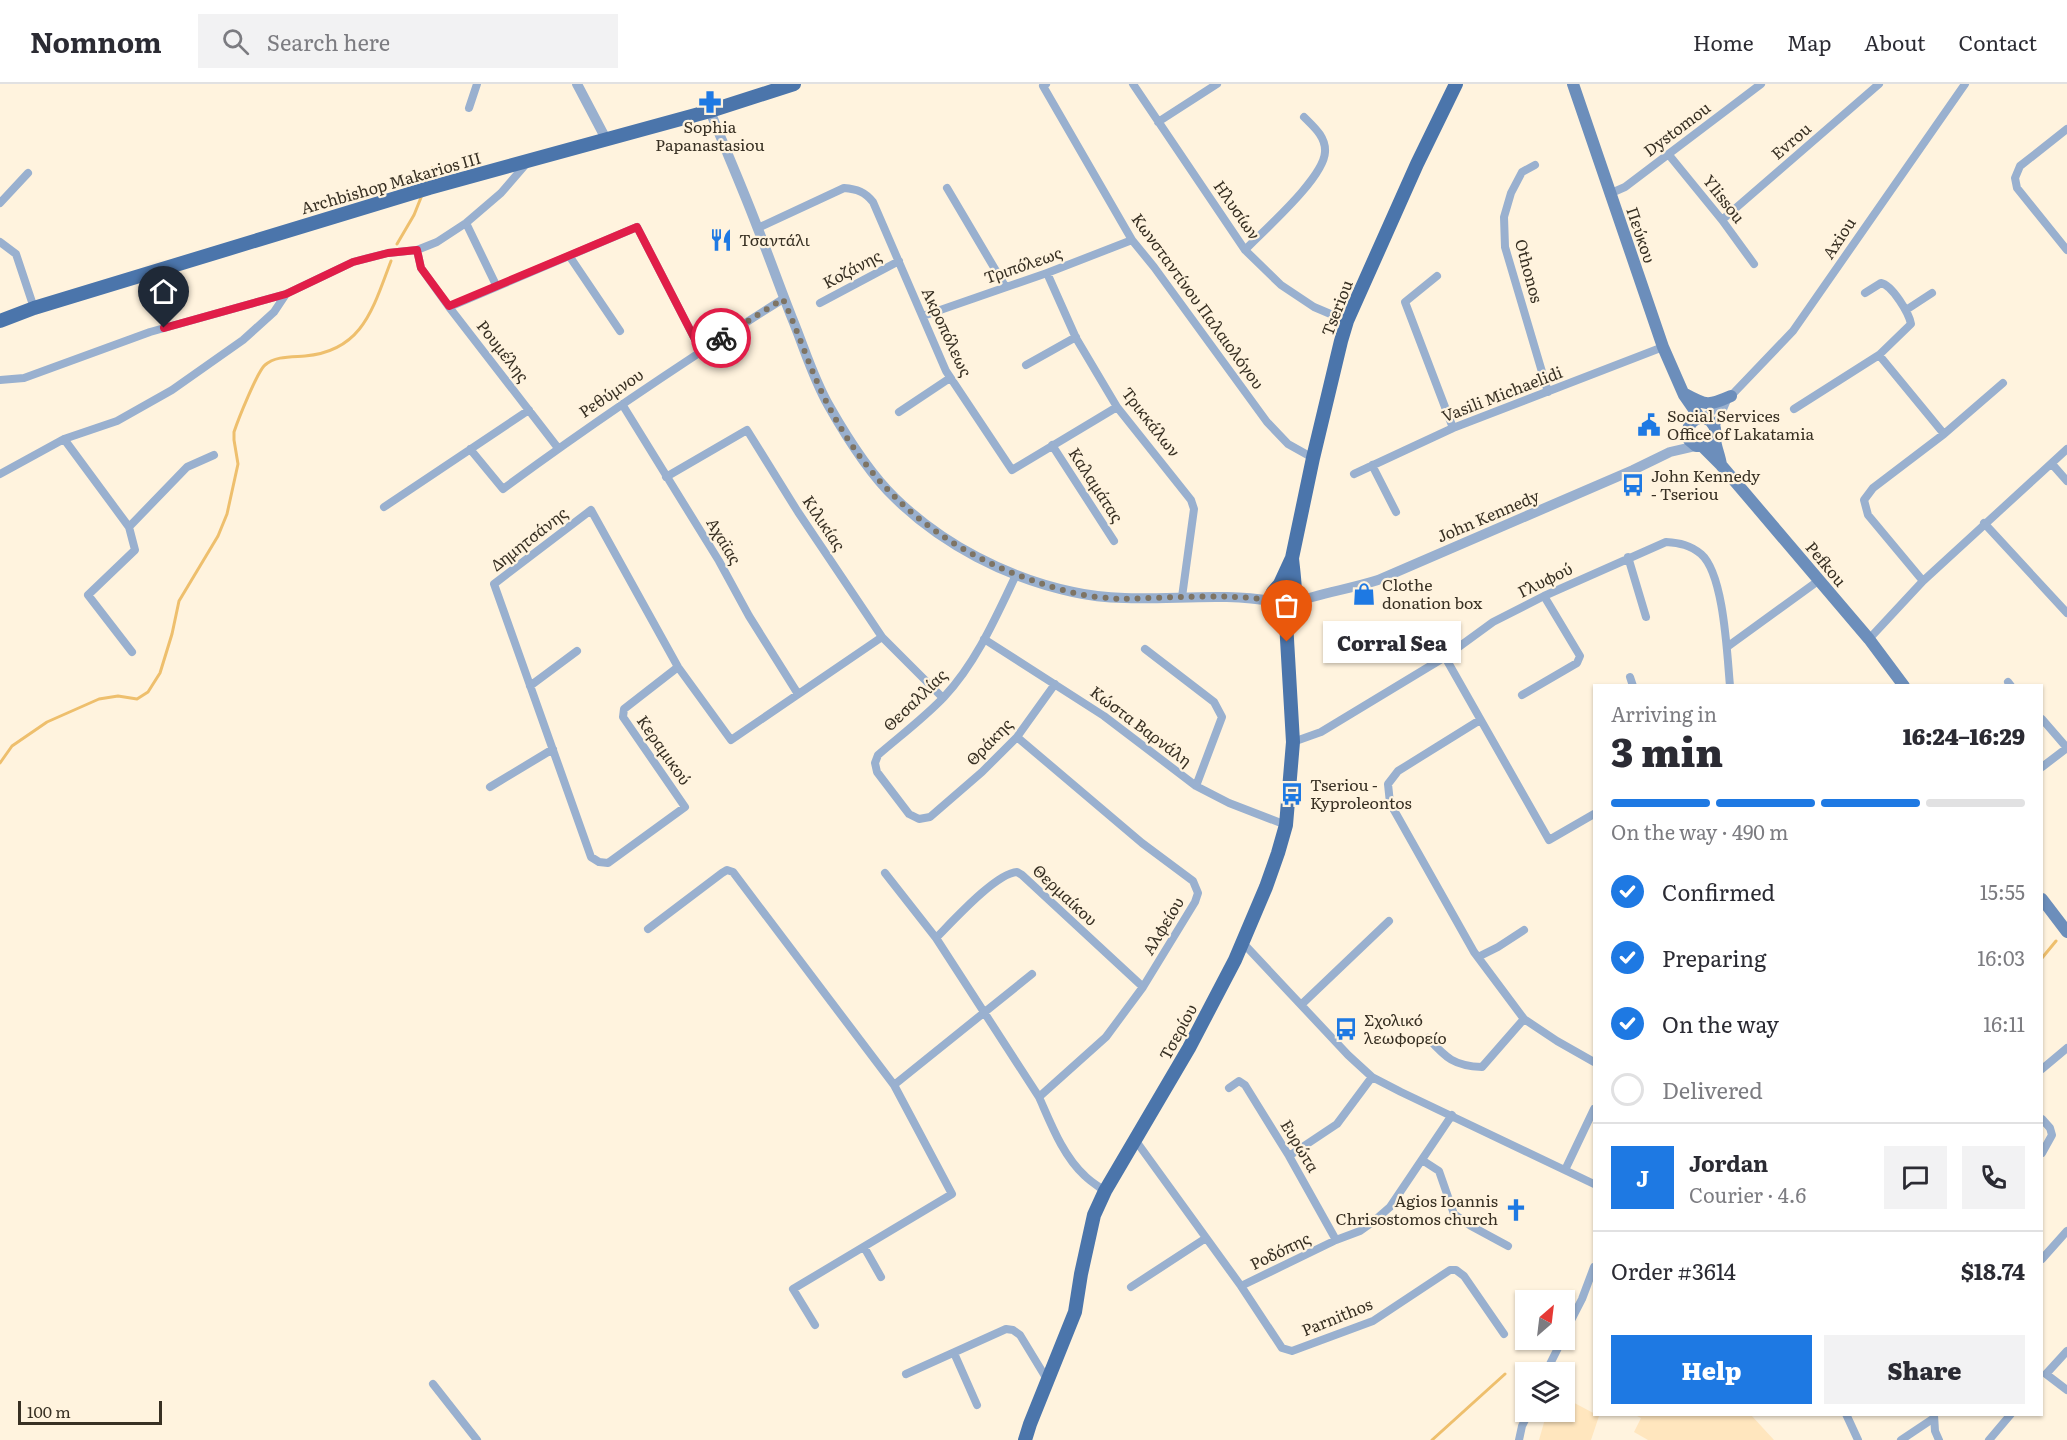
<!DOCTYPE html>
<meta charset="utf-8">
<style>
body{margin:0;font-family:Literata,serif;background:#f2f2f3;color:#2b2b33;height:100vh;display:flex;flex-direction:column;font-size:22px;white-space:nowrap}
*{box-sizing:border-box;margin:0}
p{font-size:20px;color:#7c7c81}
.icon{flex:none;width:33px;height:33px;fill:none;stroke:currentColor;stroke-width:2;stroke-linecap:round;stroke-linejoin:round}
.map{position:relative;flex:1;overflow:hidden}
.details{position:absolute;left:1593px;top:600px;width:450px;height:732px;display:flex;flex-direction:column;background:#fff;border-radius:0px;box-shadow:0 2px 4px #0004}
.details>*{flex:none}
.needle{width:39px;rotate:28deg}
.tools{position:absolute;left:1515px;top:1206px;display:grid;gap:12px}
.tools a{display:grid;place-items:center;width:60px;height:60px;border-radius:0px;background:#fff;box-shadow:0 2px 4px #0004;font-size:30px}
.scale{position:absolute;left:18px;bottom:15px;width:144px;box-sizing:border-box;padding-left:6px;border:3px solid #383023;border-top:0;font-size:16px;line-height:21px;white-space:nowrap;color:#383023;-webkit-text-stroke:4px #fff3de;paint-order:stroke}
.pin{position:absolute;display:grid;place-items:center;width:51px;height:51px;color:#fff;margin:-62px -26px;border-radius:50% 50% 50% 0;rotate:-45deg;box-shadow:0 0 6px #0007}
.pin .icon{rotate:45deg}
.courier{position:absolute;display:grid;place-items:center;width:60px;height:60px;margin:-30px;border:4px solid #e11d48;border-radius:50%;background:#fff;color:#222;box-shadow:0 2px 8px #0007}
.bubble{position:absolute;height:42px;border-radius:0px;background:#fff;box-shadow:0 2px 4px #0004;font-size:20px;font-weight:800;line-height:42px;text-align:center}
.head em{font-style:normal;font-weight:800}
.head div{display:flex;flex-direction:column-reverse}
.head{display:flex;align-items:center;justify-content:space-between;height:102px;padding:0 18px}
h1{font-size:39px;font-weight:800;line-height:45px}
.bar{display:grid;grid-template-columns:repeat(4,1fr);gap:9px 6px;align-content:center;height:72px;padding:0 18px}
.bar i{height:8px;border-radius:4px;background:#e1e1e2}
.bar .current{background:#1e79e3}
.bar p{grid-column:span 4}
.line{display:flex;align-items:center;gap:15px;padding:0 18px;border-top:2px solid #e1e1e2}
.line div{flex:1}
.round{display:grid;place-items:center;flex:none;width:63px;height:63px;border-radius:0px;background:#f2f2f3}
ol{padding:0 18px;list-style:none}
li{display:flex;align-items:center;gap:18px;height:66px}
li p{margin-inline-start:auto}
li .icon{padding:6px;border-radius:50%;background:#1e79e3;color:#fff;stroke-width:4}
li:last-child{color:#7c7c81}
li i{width:33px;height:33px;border:3px solid #e1e1e2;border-radius:50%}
.primary-button{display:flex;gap:12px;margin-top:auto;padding:12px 18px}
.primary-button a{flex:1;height:69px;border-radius:0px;background:#1e79e3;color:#fff;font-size:24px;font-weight:800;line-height:69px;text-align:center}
.primary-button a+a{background:#f2f2f3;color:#2b2b33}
header{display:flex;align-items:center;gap:36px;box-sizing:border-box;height:84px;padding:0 30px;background:#fff;border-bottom:2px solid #e1e1e2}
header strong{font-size:28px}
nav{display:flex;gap:33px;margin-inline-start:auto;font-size:21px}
.search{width:420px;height:54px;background:#f2f2f3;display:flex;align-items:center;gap:15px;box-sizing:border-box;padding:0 21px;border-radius:0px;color:#7c7c81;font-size:22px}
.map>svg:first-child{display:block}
</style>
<header>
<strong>Nomnom</strong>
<div class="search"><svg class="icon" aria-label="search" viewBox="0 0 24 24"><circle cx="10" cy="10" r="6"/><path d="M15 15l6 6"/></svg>Search here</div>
<nav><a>Home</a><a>Map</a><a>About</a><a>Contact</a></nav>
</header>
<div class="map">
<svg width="2067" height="1356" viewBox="0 0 2067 1356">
<rect width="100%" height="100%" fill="#fff3de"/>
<path fill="#ffe6be" d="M1565,1314L1599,1332L1591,1356H1539L1547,1328H1564Z
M1635,1331H1751L1774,1356H1648L1634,1348L1641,1334Z"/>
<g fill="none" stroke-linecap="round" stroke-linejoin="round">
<path stroke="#eebf6d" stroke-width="3" d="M425,102L432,84
M397,160L414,131L422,111
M0,679L12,662L47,638L99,615L118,612L137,615L148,608L160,589L172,550L179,517L218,452L227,430L238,380L234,356V348C238,336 257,288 265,281C275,272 291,273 305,272C363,267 373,224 391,177
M2042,874L2056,857
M1432,1356L1505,1290"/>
<path stroke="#99b0cf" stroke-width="8" d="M1046,0L1043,2L1132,156L1154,183L1267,338L1288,360L1313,374
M1133,0L1245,166L1281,201L1314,223L1347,237
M469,24L477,0
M1158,38L1217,0
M2067,45L2020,82L2015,94L2017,104L2067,166
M1669,71L1722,136L1754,180
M1535,81L1522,88L1511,109L1504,133L1505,163L1548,308
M947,104L1005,202
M1609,110L1625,103L1761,0
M0,119L28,89
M1722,136L1879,0
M466,139L496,201
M758,144L844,104C857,105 865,108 873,118L946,287L1012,386L1117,323
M0,158L16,170L34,224
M417,166L421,184L449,223L558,364
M1245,166C1264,146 1324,94 1325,68C1326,53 1314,43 1304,33
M570,173L620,247
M1047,189L1076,254L1117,323L1191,416L1194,425L1182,513
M1437,192L1405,218L1453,344
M820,219L899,177
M449,223L637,143L701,267
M1906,226L1932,209
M923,232L1047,189L1132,156
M1879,271L1944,350
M1026,281L1076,253
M0,296L24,294L150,248L286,210L353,178L388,169L417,166L437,158L466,139L501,109L527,79
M622,320L719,477L749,532L798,610
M1794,325L1879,271L1911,240C1909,229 1892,201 1881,199L1865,209
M899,328L950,294
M1703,334L1727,316L1793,247L1965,0
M1715,344L1727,316
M64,355L129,443L135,466L88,511L132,568
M1052,361L1114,457
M470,365L503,405C594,338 688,275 783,215
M2052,380L2067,397
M1372,381L1396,428
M0,390L64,355L117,337L172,306L243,256L274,228L286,210
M1354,390L1453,344L1663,263
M666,393L747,346L798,428L882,553L943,614
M384,423L529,326
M1984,439L2067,529
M129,443L187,383L214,371
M1628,473L1646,533
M1016,491C996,533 976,579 944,613C924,634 900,652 878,671L875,679L877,688L909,730L919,735L930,733L982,688L1017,653L1055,600
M1923,497L1868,431L1864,416L1873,404L1944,350L2003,299
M984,555L1104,632L1196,702L1229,719L1286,741
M1869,555L1923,497L2067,365
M1727,563L1818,497
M1145,565L1214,618L1222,633L1196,702
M1445,573L1549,756L1594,730
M678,583L624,625L623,633L685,723L608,779L599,778L591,773L494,500L591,426L678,583L731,656L882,553
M1630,593L1633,602
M2008,598L2011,602
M530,602L577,567
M1522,611L1577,579L1580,572L1544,512
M2042,635L2067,664
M1480,636L1398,687L1388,700L1390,719L1474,868L1524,935L1557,957L1594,978
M1017,653L1142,759L1193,797L1198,809L1195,818L1143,903L1106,953L1039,1013
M1293,658L1321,648L1445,573L1493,538L1544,512L1666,458C1680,459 1690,461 1701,470C1724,490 1727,570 1730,602
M2042,683L2067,664
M490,703L553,665
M885,789L936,854L1039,1013C1051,1040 1063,1072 1085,1092C1091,1098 1098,1102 1105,1107
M648,845L722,789L727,786L733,788L894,1001L952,1110L793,1205L815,1241
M936,854C952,838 996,789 1017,788L1022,791L1143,903
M1243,859L1348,971L1372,993L1401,1008L1594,1100
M1478,873L1498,863L1524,846
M1302,920L1389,837
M1428,954C1446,974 1454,982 1482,983L1524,935
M2042,985L2067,964
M894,1001L1032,890
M1229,1004L1239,997L1245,1001L1289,1072L1336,1156
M2042,1035L2050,1044L2052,1051L2042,1069
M1136,1057L1241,1202L1282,1264L1292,1267L1373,1237L1450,1186H1456L1464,1192L1504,1250
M1289,1072L1337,1040L1372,993
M1422,1076L1439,1087L1454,1130L1471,1142L1508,1162
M1565,1086L1594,1025
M864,1163L881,1193
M2042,1175L2067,1147
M1241,1202L1336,1156L1360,1147L1374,1137L1390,1123L1452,1031
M1131,1203L1206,1154
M1564,1250L1582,1215L1594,1183
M2067,1267L2046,1290L2067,1306
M954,1269L977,1321
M1546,1288L1562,1256
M906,1290L1006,1245L1013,1246L1020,1251L1048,1297
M433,1300L477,1356
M1846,1330L1858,1356
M1934,1331L1935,1347L1939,1356
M1519,1356L1522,1342L1529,1328
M1901,1356L1934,1334
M1989,1356L2011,1330"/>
<path stroke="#99b0cf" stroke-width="10" d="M577,0L606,55
M710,27C726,67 743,105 758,145C770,175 780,204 792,234C804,263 813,294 829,322C846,352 869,389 895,414C942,460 1007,494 1073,508C1139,523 1209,505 1276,518
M1293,519C1321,509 1350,505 1378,496L1633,386L1670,368L1696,362"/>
<path stroke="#6c8ebb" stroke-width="12" d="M1573,0L1663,263L1684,311L1700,334
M1685,310C1707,322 1708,322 1731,312
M1715,354L1708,362H1696L1689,356C1682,337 1705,325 1714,342C1717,347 1715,351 1715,356C1716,364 1720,373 1721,381
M1703,363L1721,381L1869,555L1904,602
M2042,815L2067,848"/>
<path stroke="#4b75ab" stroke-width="14" d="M0,237L34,224L429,104L710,27L794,0
M1292,474C1293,486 1297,510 1293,519L1282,522L1276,518L1273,508L1280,500L1292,474L1313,374L1341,257L1347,237L1417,80L1456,0
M1025,1356L1030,1340L1075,1228L1081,1190L1094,1131L1105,1107L1189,964L1235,876L1266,803L1278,769L1286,741L1293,658L1286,538L1281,522"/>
</g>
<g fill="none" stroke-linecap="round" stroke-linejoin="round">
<path stroke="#7e7464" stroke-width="6" stroke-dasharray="0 10.8" d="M721,254L783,215C799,249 810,286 827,319C879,421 961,479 1070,508C1085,512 1104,514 1120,515C1144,515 1269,506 1281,522C1287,531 1286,547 1287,558"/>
<path stroke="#e11d48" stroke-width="8" d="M164,244L286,210L353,178L388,169L417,166L421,184L449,222L637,143L701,267L721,254"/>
</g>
<defs>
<g id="pharmacy-bare" transform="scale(1.8)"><path d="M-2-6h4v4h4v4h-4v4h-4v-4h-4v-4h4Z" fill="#1e79e3" stroke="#fff3de" stroke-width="2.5" paint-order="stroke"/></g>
<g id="restaurant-bare" transform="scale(1.8)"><path d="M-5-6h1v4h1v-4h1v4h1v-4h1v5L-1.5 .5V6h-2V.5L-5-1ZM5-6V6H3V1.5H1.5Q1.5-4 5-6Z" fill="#1e79e3" stroke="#fff3de" stroke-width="2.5" paint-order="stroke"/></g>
<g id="civic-bare" transform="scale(1.8)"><path d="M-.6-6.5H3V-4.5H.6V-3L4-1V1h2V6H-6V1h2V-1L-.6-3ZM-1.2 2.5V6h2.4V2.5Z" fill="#1e79e3" stroke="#fff3de" stroke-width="2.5" paint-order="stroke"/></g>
<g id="bus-bare" transform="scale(1.8)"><path d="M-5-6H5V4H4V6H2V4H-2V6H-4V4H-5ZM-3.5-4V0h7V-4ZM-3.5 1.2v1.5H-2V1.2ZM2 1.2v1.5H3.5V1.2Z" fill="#1e79e3" stroke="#fff3de" stroke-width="2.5" paint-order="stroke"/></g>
<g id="shop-bare" transform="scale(1.8)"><path d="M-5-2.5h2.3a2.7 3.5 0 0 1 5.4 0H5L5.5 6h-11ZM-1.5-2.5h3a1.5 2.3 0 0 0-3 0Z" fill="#1e79e3" stroke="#fff3de" stroke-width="2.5" paint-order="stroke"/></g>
<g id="church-bare" transform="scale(1.8)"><path d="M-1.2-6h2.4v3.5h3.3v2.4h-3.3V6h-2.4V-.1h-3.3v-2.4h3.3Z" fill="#1e79e3" stroke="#fff3de" stroke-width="2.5" paint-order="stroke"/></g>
</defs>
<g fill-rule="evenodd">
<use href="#pharmacy-bare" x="710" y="18"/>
<use href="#restaurant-bare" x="721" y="156"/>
<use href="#civic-bare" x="1649" y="341"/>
<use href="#bus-bare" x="1633" y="401"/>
<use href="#shop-bare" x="1364" y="510"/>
<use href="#bus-bare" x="1292" y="710"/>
<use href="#bus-bare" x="1346" y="945"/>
<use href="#church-bare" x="1516" y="1126"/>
</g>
<g text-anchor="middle" stroke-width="4.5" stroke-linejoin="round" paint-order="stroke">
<g font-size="16" fill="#383023" stroke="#fff3de" text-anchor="start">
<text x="710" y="49" text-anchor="middle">Sophia<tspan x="710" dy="18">Papanastasiou</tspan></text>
<text x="739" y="162">Τσαντάλι</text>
<text x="1667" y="338">Social Services<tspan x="1667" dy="18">Office of Lakatamia</tspan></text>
<text x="1651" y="398">John Kennedy<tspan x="1651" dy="18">- Tseriou</tspan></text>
<text x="1382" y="507">Clothe<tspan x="1382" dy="18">donation box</tspan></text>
<text x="1310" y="707">Tseriou -<tspan x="1310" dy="18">Kyproleontos</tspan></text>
<text x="1364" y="942">Σχολικό<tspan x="1364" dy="18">λεωφορείο</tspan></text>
<text x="1498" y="1123" text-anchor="end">Agios Ioannis<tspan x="1498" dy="18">Chrisostomos church</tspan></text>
</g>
<g font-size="16" fill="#383023" stroke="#fff3de">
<text transform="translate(1677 45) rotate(-37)" y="6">Dystomou</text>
<text transform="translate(1791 57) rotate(-41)" y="6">Evrou</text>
<text transform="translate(391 99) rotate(-16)" y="6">Archbishop Makarios III</text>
<text transform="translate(1724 115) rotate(52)" y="6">Ylissou</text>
<text transform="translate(1237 126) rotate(55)" y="6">Ηλυσίων</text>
<text transform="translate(1641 151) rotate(71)" y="6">Πεύκου</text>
<text transform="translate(1839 154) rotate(-57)" y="6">Axiou</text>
<text transform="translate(1023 181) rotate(-19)" y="6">Τριπόλεως</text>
<text transform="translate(852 185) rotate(-28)" y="6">Κοζάνης</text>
<text transform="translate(1529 187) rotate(75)" y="6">Othonos</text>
<text transform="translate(1198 217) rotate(54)" y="6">Κωνσταντίνου Παλαιολόγου</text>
<text transform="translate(1337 224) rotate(-69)" y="6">Tseriou</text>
<text transform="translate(947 248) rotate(65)" y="6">Ακροπόλεως</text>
<text transform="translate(503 267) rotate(52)" y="6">Ρουμέλης</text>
<text transform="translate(611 309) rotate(-34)" y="6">Ρεθύμνου</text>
<text transform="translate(1502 310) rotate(-21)" y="6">Vasili Michaelidi</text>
<text transform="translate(1151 338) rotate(52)" y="6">Τρικκάλων</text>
<text transform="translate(1096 401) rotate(57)" y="6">Καλαμάτας</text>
<text transform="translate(1488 432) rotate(-23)" y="6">John Kennedy</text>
<text transform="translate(824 439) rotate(56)" y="6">Κιλικίας</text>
<text transform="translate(529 455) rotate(-38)" y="6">Δημητσάνης</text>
<text transform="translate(724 457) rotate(59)" y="6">Αχαϊας</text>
<text transform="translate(1826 480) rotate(50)" y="6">Pefkou</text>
<text transform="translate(1545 496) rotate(-26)" y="6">Γλυφού</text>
<text transform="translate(915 616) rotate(-44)" y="6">Θεσαλλίας</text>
<text transform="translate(1141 642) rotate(37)" y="6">Κώστα Βαρνάλη</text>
<text transform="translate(989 658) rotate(-46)" y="6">Θράκης</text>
<text transform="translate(664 666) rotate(55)" y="6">Κεραμικού</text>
<text transform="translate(1065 811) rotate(43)" y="6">Θερμαίκου</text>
<text transform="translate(1163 842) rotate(-59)" y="6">Αλφείου</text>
<text transform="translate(1178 948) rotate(-62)" y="6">Τσερίου</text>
<text transform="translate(1300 1062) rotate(59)" y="6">Ευρώτα</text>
<text transform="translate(1280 1167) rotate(-26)" y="6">Ροδόπης</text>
<text transform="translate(1337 1233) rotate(-22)" y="6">Parnithos</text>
</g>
</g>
</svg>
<div class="tools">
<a><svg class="needle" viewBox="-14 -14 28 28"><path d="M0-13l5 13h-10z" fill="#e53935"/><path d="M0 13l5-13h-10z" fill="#7c7c81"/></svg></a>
<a><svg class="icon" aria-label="layers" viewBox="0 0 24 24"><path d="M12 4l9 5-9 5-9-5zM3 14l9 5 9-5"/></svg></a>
</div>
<div class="scale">100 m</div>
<div class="pin" style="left:1287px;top:558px;background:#ea580c"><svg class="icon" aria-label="bag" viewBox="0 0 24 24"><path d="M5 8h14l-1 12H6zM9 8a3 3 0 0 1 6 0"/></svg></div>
<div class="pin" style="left:164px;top:244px;background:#1f2937"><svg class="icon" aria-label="home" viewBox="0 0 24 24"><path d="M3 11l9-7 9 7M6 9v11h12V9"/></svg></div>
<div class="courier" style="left:721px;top:254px"><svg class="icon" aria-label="bike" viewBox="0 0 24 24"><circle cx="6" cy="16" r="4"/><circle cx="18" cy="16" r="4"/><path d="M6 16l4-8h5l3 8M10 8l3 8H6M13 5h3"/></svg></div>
<div class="bubble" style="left:1323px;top:537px;width:138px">Corral Sea</div>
<section class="details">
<div class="head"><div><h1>3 min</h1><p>Arriving in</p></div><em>16:24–16:29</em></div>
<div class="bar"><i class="current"></i><i class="current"></i><i class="current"></i><i></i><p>On the way · 490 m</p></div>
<ol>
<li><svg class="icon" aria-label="check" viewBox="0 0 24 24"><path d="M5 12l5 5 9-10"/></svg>Confirmed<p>15:55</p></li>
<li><svg class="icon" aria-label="check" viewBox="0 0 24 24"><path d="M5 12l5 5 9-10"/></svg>Preparing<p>16:03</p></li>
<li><svg class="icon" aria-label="check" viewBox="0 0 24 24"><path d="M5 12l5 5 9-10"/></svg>On the way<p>16:11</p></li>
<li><i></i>Delivered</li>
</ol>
<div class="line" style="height:108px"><b class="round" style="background:#1e79e3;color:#fff">J</b><div><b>Jordan</b><p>Courier · 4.6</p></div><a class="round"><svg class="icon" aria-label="chat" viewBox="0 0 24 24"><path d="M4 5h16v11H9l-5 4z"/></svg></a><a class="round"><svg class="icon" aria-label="phone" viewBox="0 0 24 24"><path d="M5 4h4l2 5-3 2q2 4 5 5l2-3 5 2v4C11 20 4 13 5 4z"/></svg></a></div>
<div class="line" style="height:78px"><div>Order #3614</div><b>$18.74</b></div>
<div class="primary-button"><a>Help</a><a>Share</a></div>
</section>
</div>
